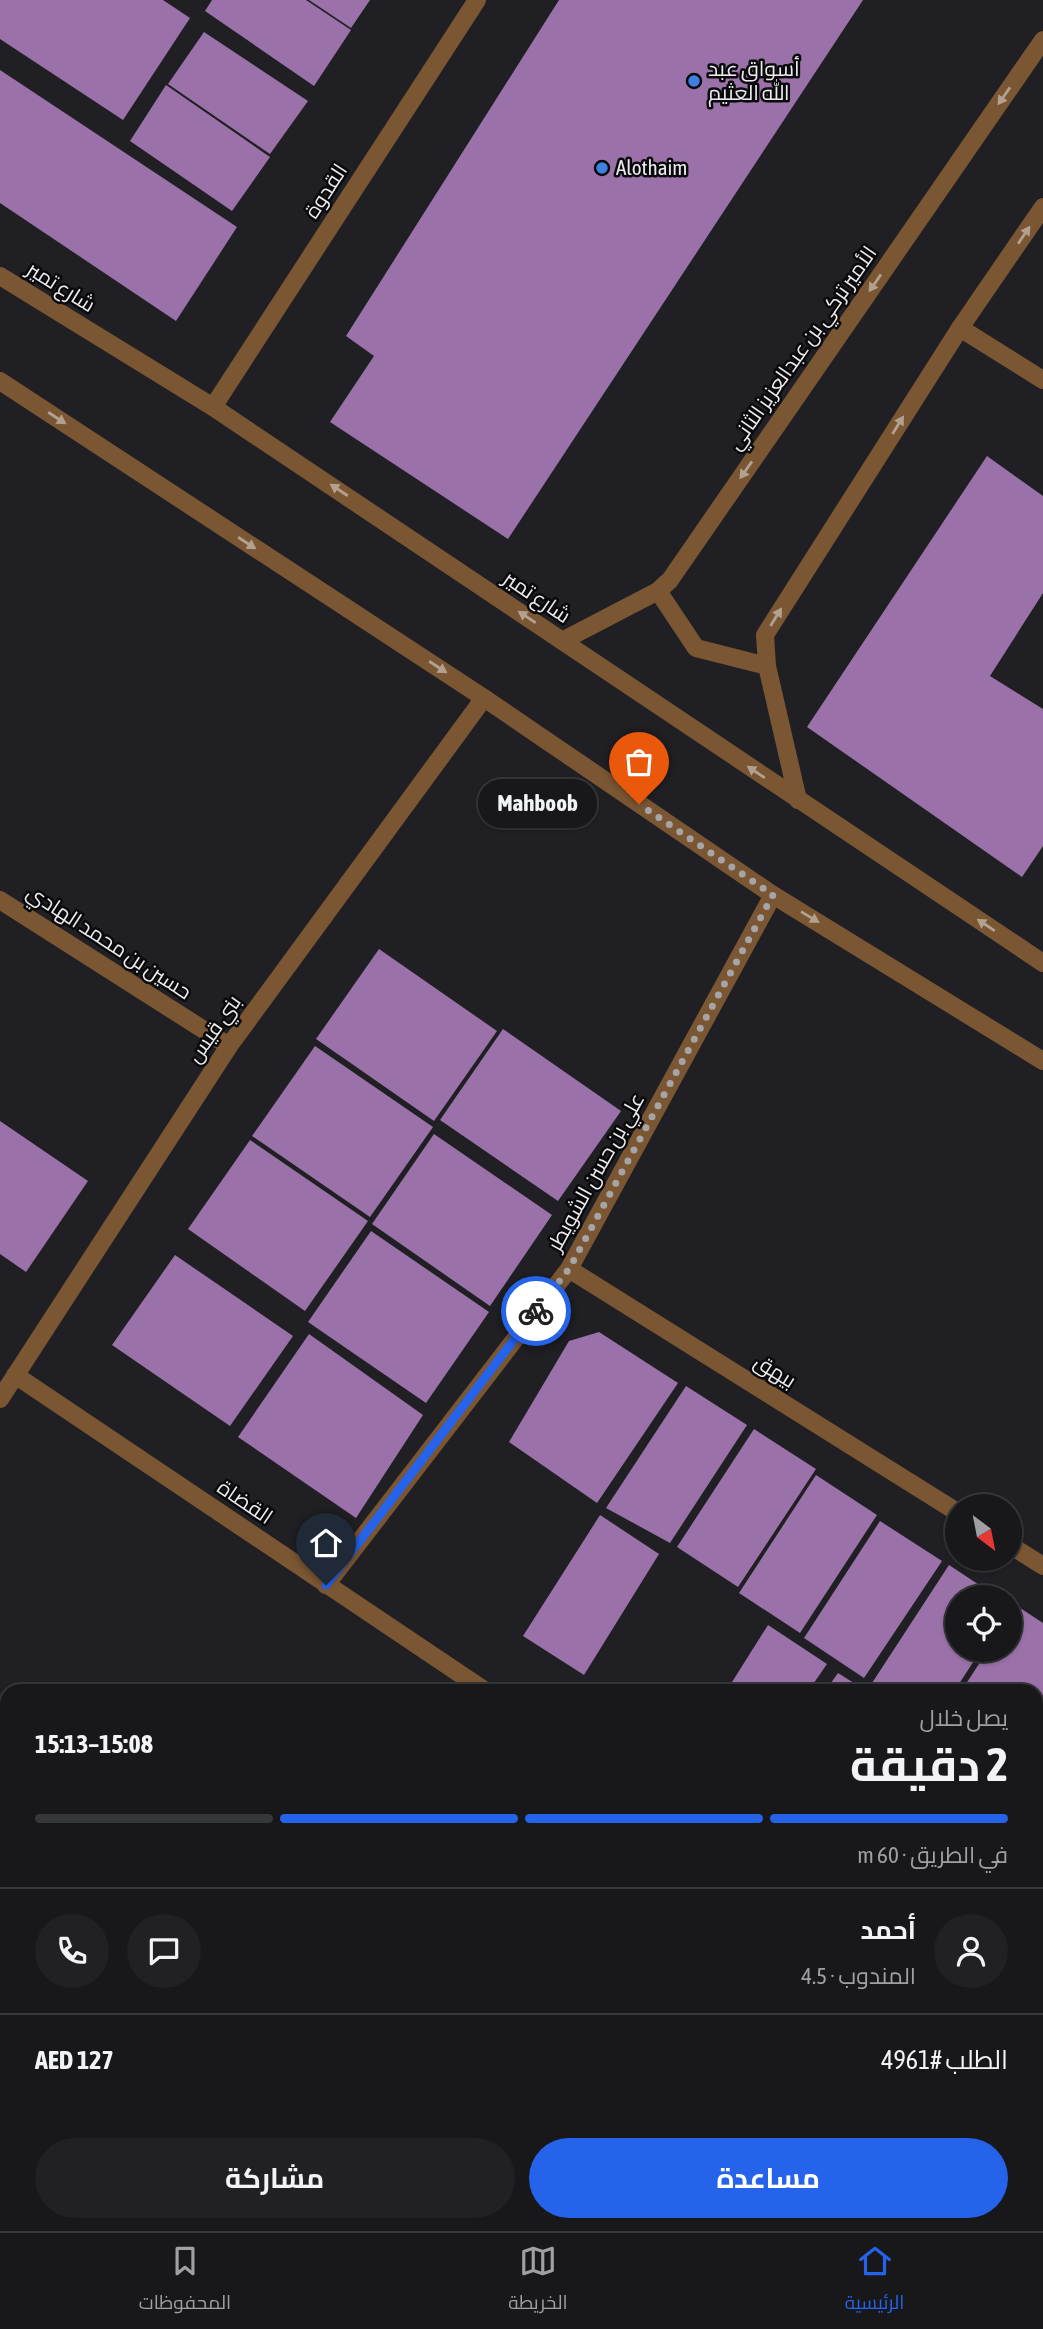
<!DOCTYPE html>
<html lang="ar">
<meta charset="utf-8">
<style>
body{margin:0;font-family:"Asap Condensed",Cairo,sans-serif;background:#212124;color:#f1f3f6;direction:rtl;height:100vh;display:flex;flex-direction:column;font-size:26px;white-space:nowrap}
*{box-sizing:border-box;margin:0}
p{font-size:23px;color:#9fa0a3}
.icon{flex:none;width:38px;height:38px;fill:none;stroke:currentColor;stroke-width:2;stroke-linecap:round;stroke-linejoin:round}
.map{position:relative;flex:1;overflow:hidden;direction:ltr}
.details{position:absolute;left:0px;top:1684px;width:1043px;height:548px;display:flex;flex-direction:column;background:#18181b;border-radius:21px 21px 0 0;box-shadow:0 2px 5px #0004,0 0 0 2px #36373a;direction:rtl}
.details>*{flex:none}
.needle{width:46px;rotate:148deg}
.fabs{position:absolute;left:945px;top:1494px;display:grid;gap:14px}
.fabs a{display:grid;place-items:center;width:77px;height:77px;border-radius:50%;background:#18181b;box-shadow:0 2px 5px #0004,0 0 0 2px #36373a;font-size:35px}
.pin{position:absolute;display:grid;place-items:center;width:60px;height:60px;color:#fff;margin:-72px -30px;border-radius:50% 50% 50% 0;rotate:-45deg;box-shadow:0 0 7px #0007}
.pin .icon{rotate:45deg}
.courier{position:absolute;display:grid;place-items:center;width:70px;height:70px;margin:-35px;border:5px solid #2563eb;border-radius:50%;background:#fff;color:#222;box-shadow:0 2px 9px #0007}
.bubble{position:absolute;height:49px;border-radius:24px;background:#18181b;box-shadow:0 2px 5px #0004,0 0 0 2px #36373a;font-size:23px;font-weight:700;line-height:49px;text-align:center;direction:rtl}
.summary em{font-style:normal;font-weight:700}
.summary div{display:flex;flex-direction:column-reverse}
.summary{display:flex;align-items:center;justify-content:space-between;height:119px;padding:0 35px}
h1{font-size:46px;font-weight:700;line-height:52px}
.bar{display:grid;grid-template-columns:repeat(4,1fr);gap:10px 7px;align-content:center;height:84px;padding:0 35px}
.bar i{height:9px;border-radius:5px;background:#36373a}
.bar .selected{background:#2563eb}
.bar p{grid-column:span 4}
.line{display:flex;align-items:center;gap:18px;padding:0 35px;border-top:2px solid #36373a}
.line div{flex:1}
.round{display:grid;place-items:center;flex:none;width:74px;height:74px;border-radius:37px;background:#212124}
.primary-button{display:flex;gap:14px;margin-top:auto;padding:14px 35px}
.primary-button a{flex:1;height:80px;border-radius:42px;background:#2563eb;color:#fff;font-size:28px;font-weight:700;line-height:80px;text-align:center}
.primary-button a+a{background:#212124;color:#f1f3f6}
.menu{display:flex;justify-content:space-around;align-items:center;height:98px;border-top:2px solid #36373a;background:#18181b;font-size:19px;color:#9fa0a3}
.menu a{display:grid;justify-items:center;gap:4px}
.menu .selected{color:#2563eb}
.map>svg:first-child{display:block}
</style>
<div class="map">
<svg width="1043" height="2231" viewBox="0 0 1043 2231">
<rect width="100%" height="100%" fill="#202024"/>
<path fill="#9a71a9" d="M0,0H163L190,18L123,120L0,39Z
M212,0H306L351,30L314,86L205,11Z
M309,0H370L351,28Z
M559,0H863L508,539L330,422L374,356L346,336Z
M204,32L308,101L270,154L168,84Z
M0,70L237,227L176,321L0,203Z
M166,85L270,157L232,211L130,141Z
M987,456L1043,496V593L990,676L1043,709V846L1022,877L807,727Z
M379,949L497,1031L434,1121L316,1039Z
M503,1029L621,1111L558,1201L440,1120Z
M315,1046L433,1127L370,1217L252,1136Z
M0,1121L88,1181L26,1272L0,1254Z
M434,1134L552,1215L490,1306L372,1224Z
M250,1140L368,1221L305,1311L188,1229Z
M371,1231L489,1312L426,1403L308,1322Z
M175,1255L293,1336L230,1426L112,1345Z
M599,1332L678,1383L597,1503L509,1442L569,1341Z
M309,1334L423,1415L356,1518L238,1437Z
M686,1386L747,1425L670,1543L606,1508Z
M754,1429L816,1469L738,1587L677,1547Z
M816,1475L877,1515L800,1633L739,1593Z
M600,1515L659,1554L584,1675L523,1636Z
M880,1521L942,1561L864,1678L804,1638Z
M949,1565L999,1598H957V1650H981L955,1690H884L872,1683Z
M1017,1606L1043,1623V1718L1036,1729V1690H962L988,1650H1010V1617Z
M768,1625L827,1664L809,1690H727Z
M838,1673L865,1690H826Z
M680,2224H829L824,2231H690Z"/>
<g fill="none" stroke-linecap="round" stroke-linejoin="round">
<path stroke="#7a5633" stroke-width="18" d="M213,407L477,0"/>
<path stroke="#7a5633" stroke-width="18" d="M960,328L1043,380
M0,900L229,1046
M569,1269L957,1512
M15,1375L484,1690
M0,1399L229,1046L484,698
M1010,1545L1043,1566
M326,1585L569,1269L773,895
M1036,2029L1043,2033
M581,2224L593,2231
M476,2231L481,2224"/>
<path stroke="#7a5633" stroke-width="18" d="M0,276L213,407L1043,963
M0,381L484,698L773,895L1043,1061
M658,591L696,648L767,666
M562,641L658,591L670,580L1043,40
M798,800L767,666L765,635L960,328L1043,207"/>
</g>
<defs><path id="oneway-solid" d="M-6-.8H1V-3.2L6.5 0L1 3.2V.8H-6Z" transform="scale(1.75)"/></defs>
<g fill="#b3a190">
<use href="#oneway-solid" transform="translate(1004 96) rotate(125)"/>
<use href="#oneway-solid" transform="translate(1024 235) rotate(-56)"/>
<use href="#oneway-solid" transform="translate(875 283) rotate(125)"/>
<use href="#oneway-solid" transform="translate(57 418) rotate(33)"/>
<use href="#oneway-solid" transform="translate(898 425) rotate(-58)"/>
<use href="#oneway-solid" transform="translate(746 470) rotate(125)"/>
<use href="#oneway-solid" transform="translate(339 490) rotate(-147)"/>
<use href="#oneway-solid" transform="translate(247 543) rotate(33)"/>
<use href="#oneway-solid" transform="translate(527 617) rotate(-146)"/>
<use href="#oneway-solid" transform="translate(776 617) rotate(-58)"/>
<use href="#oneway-solid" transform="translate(438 667) rotate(33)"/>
<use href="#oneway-solid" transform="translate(756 772) rotate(-146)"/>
<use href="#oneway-solid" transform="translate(810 917) rotate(31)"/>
<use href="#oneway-solid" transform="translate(986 925) rotate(-146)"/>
</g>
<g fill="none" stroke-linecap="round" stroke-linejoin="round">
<path stroke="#a5a5a7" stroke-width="7" stroke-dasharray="0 12.6" d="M536,1311L569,1269L773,895L639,804"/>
<path stroke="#2563eb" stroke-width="9" d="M326,1585L536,1311"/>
</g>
<g fill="#3f7fe0" stroke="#0a0a0c" stroke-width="2.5">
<circle cx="694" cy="81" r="7"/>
<circle cx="602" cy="168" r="7"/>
</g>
<g text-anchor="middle" stroke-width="5" stroke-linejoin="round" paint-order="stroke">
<g font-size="21" fill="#ececee" stroke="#0a0a0c" text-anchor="start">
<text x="708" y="76">أسواق عبد<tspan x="708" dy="24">الله العثيم</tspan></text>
<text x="616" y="175">Alothaim</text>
</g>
<g font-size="21" fill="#ececee" stroke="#0a0a0c">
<text transform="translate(326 191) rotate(-57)" y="7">القدوة</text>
<text transform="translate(61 287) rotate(32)" y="7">شارع تمير</text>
<text transform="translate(802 348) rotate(-55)" y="7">الأمير تركي بن عبدالعزيز الثاني</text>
<text transform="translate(537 597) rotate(34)" y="7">شارع تمير</text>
<text transform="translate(109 942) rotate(33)" y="7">حسين بن محمد الهادي</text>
<text transform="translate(214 1029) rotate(-55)" y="7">بني قيس</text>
<text transform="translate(596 1172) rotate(-61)" y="7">علي بن حسن الشويطر</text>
<text transform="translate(775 1371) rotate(32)" y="7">بيهق</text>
<text transform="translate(245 1502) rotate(34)" y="7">القضاة</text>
</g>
</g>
</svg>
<div class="fabs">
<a><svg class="needle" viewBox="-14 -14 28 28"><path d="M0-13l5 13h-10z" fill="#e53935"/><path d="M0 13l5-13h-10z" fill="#9fa0a3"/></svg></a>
<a><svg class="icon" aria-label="locate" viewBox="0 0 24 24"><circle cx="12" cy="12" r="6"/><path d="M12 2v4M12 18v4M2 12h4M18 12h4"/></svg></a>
</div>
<div class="pin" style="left:639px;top:804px;background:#ea580c"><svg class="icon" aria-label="bag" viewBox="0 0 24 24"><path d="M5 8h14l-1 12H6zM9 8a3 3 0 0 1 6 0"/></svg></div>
<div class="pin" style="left:326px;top:1585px;background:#1f2937"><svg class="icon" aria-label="home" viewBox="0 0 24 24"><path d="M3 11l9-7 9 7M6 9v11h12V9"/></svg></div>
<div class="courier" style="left:536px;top:1311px"><svg class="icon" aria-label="bike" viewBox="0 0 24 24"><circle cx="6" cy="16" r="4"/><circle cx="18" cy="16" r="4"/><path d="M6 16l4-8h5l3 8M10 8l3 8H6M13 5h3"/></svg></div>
<div class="bubble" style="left:478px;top:779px;width:119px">Mahboob</div>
<section class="details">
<div class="summary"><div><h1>2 دقيقة</h1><p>يصل خلال</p></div><em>15:08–15:13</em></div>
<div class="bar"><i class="selected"></i><i class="selected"></i><i class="selected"></i><i></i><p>في الطريق · 60 m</p></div>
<div class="line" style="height:126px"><a class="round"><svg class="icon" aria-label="person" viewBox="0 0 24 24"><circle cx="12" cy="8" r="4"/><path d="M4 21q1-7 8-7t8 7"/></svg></a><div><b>أحمد</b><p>المندوب · 4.5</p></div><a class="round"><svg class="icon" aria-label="chat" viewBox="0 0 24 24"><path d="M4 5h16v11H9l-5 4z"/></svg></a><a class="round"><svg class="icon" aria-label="phone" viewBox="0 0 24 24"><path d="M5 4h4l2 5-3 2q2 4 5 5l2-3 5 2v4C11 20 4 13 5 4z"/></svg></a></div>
<div class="line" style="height:91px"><div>الطلب #4961</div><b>AED 127</b></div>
<div class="primary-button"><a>مساعدة</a><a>مشاركة</a></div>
</section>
</div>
<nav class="menu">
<a class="selected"><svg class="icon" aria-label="home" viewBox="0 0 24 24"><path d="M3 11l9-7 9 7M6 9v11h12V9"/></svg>الرئيسية</a>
<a><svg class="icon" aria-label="map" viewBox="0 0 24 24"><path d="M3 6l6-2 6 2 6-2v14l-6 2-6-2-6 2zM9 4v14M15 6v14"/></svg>الخريطة</a>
<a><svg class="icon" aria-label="saved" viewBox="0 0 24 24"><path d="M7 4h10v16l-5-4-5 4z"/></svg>المحفوظات</a>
</nav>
